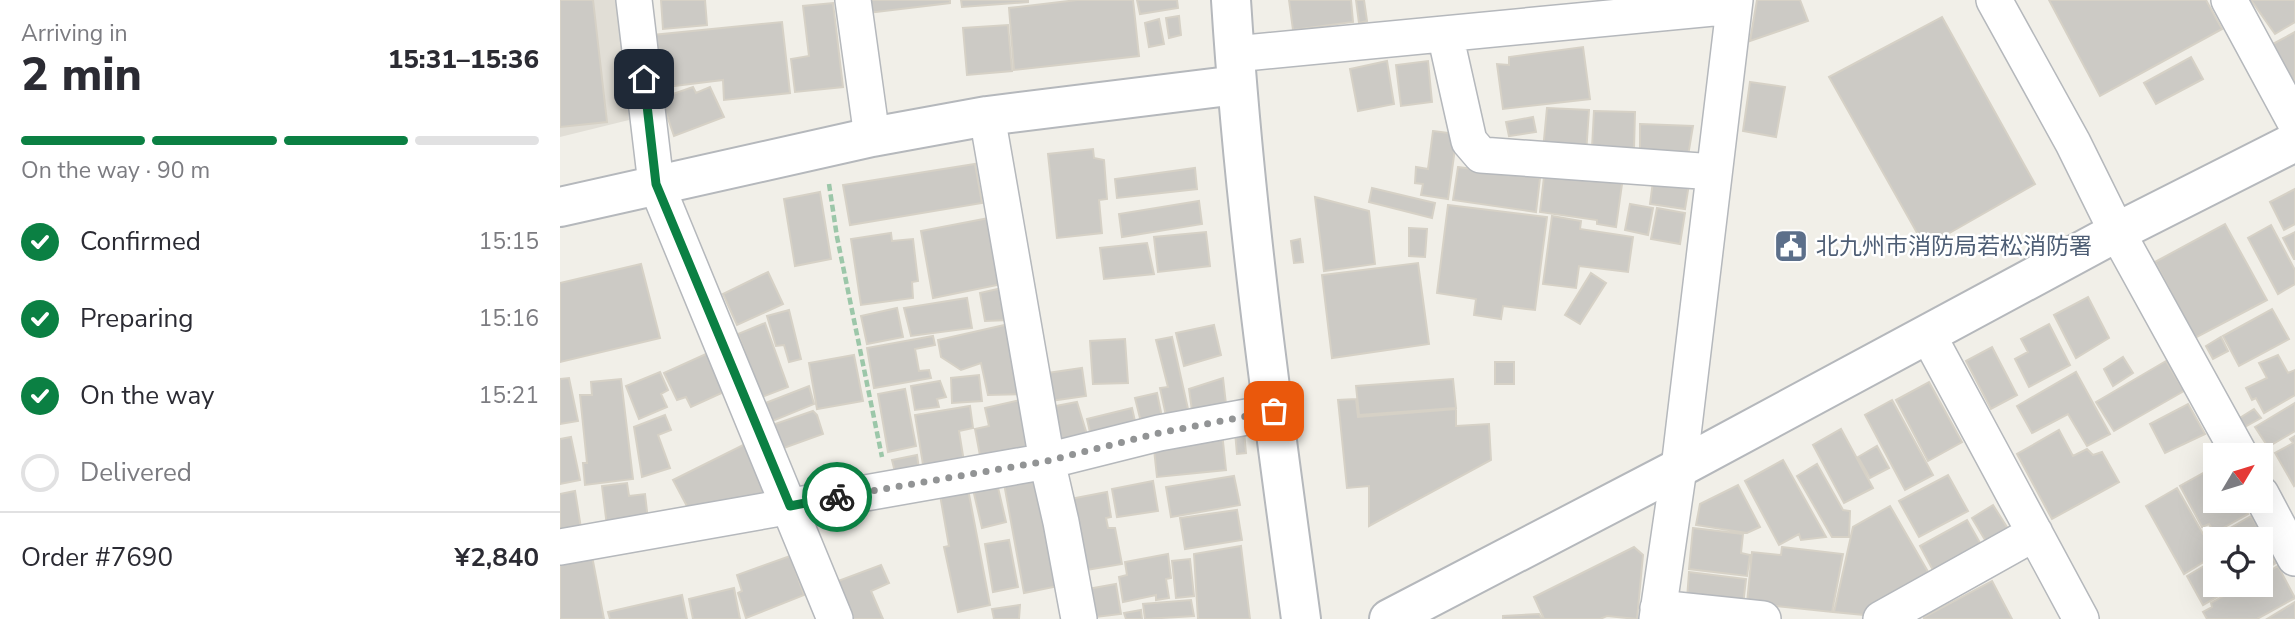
<!DOCTYPE html>
<meta charset="utf-8">
<style>
body{margin:0;font-family:"Nunito Sans","Noto Sans JP",sans-serif;background:#f2f2f3;color:#2b2b33;height:100vh;display:flex;flex-direction:column;font-size:26px;white-space:nowrap}
*{box-sizing:border-box;margin:0}
p{font-size:23px;color:#7c7c81}
.icon{flex:none;width:38px;height:38px;fill:none;stroke:currentColor;stroke-width:2;stroke-linecap:round;stroke-linejoin:round}
.map{position:relative;flex:1;overflow:hidden}
.details{display:flex;flex-direction:column;background:#fff;width:560px}
.details>*{flex:none}
.needle{width:46px;rotate:52deg}
.fabs{position:absolute;left:1643px;top:443px;display:grid;gap:14px}
.fabs a{display:grid;place-items:center;width:70px;height:70px;border-radius:0px;background:#fff;box-shadow:0 7px 28px #0002;font-size:35px}
.pin{position:absolute;display:grid;place-items:center;width:60px;height:60px;color:#fff;margin:-30px;border-radius:14px;box-shadow:0 4px 10px #0006}
.courier{position:absolute;display:grid;place-items:center;width:70px;height:70px;margin:-35px;border:5px solid #0b8043;border-radius:50%;background:#fff;color:#222;box-shadow:0 2px 9px #0007}
.headline em{font-style:normal;font-weight:800}
.headline div{display:flex;flex-direction:column-reverse}
.headline{display:flex;align-items:center;justify-content:space-between;height:119px;padding:0 21px}
h1{font-size:46px;font-weight:800;line-height:52px}
.bar{display:grid;grid-template-columns:repeat(4,1fr);gap:10px 7px;align-content:center;height:84px;padding:0 21px}
.bar i{height:9px;border-radius:5px;background:#e1e1e2}
.bar .current{background:#0b8043}
.bar p{grid-column:span 4}
.line{display:flex;align-items:center;gap:18px;padding:0 21px;border-top:2px solid #e1e1e2}
.line div{flex:1}
ol{padding:0 21px;list-style:none}
li{display:flex;align-items:center;gap:21px;height:77px}
li p{margin-inline-start:auto}
li .icon{padding:7px;border-radius:50%;background:#0b8043;color:#fff;stroke-width:4}
li:last-child{color:#7c7c81}
li i{width:38px;height:38px;border:4px solid #e1e1e2;border-radius:50%}
main{display:flex;flex:1;min-height:0}
.map>svg:first-child{display:block}
</style>
<main>
<section class="details">
<div class="headline"><div><h1>2 min</h1><p>Arriving in</p></div><em>15:31–15:36</em></div>
<div class="bar"><i class="current"></i><i class="current"></i><i class="current"></i><i></i><p>On the way · 90 m</p></div>
<ol>
<li><svg class="icon" aria-label="check" viewBox="0 0 24 24"><path d="M5 12l5 5 9-10"/></svg>Confirmed<p>15:15</p></li>
<li><svg class="icon" aria-label="check" viewBox="0 0 24 24"><path d="M5 12l5 5 9-10"/></svg>Preparing<p>15:16</p></li>
<li><svg class="icon" aria-label="check" viewBox="0 0 24 24"><path d="M5 12l5 5 9-10"/></svg>On the way<p>15:21</p></li>
<li><i></i>Delivered</li>
</ol>
<div class="line" style="height:91px"><div>Order #7690</div><b>¥2,840</b></div>
</section>
<div class="map">
<svg width="1735" height="619" viewBox="0 0 1735 619">
<rect width="100%" height="100%" fill="#f1efe8"/>
<path fill="#e1ded6" d="M0,0H57L69,120L0,137Z"/>
<path fill="#cccac5" stroke="#d6d1c6" stroke-width="2" d="M0,0H33L47,122L0,127Z
M101,0H145L147,25L103,29Z
M299,0H390V3L300,14Z
M401,0H468V2L402,7Z
M517,0H573L579,56L454,70L449,8Z
M577,0H617L618,8L580,14Z
M729,0H791L793,22L733,30Z
M796,0H804L807,21L799,23Z
M1197,0H1240L1248,21L1190,41Z
M1489,0H1646L1662,29L1540,96Z
M1691,0H1735V22L1715,34Z
M273,3L283,87L235,92L231,59L249,56L243,6Z
M619,16L621,35L609,38L606,18Z
M1382,17L1475,184L1365,247L1269,77Z
M599,19L604,44L589,47L585,23Z
M222,22L230,93L164,100L163,80L99,88L93,35Z
M448,25L452,71L407,75L403,28Z
M1735,32V85H1734L1711,45Z
M1023,47L1030,99L943,109L937,64L949,65V57Z
M1631,57L1643,79L1596,104L1584,83Z
M827,61L834,104L798,111L790,69Z
M868,61L872,102L841,106L836,65Z
M1190,82L1225,87L1216,137L1183,131Z
M133,87L136,93L150,87L164,117L114,136L101,98Z
M987,108L1029,110L1026,154L983,150Z
M1034,111L1075,112L1074,149L1032,148Z
M973,117L976,132L949,136L946,122Z
M1080,124L1133,126L1128,156L1080,152Z
M873,131L897,134L888,199L861,195L863,184L855,183L856,167L868,169Z
M533,149L534,158L544,160L547,199L539,200L542,233L497,238L488,154Z
M415,164L422,203L290,225L283,185Z
M898,167L980,178L976,212L893,200Z
M635,168L637,189L557,198L555,179Z
M985,168L1063,177L1056,227L1037,224V220L980,212Z
M1094,174L1130,178L1125,209L1090,204Z
M812,188L875,203L872,218L809,202Z
M1735,189V224L1724,230L1710,202Z
M260,192L271,259L235,266L224,199Z
M755,197L809,211L815,264L764,271Z
M639,201L642,224L562,237L559,214Z
M1070,204L1093,208L1088,235L1065,230Z
M888,205L987,217L975,310L943,306L941,319L914,315L916,299L877,293Z
M1097,208L1125,213L1120,244L1091,239Z
M992,216L1021,221L1020,229L1073,237L1068,272L1019,266L1016,288L983,284Z
M429,218L442,284L373,298L361,231Z
M1665,224L1707,300L1635,338L1595,262Z
M1711,225L1735,270V284L1718,294L1688,238Z
M849,228L867,229L865,257L849,256Z
M646,232L650,266L598,272L594,237Z
M1735,232V259H1734L1723,238Z
M331,233L332,241L353,239L358,281L352,282L353,298L301,305L291,239Z
M740,239L743,262L734,263L731,241Z
M587,243L594,274L544,279L540,248Z
M858,263L869,344L772,358L762,275Z
M81,264L100,338L0,362V283Z
M208,272L223,304L177,325L163,294Z
M1031,273L1046,283L1020,324L1005,315Z
M442,288L449,320L425,321L420,293Z
M1528,297L1549,338L1516,358L1494,315Z
M407,298L412,328L351,336L344,308Z
M337,308L343,337L307,344L301,316Z
M1712,309L1729,339L1679,366L1663,336Z
M229,310L241,359L229,362L224,345L216,346L207,316Z
M205,323L228,387L202,397L178,334Z
M449,324L464,394L428,395L421,363L401,370L381,357L378,340Z
M1489,324L1510,365L1469,387L1455,359L1468,352L1461,339Z
M654,325L661,355L624,366L616,333Z
M373,336L375,345L355,349L359,371L369,370L371,378L314,388L307,348Z
M612,337L630,418L608,425L600,388L608,387L596,340Z
M1661,337L1668,351L1653,359L1646,346Z
M565,339L568,383L533,384L530,341Z
M1432,347L1457,395L1431,409L1406,361Z
M148,353L166,391L131,407L126,397L117,400L104,373Z
M294,355L303,401L257,409L249,363Z
M1718,355L1728,373L1735,370V395L1704,413L1696,398L1692,400L1686,388L1707,378L1699,363Z
M1563,357L1573,373L1553,386L1544,369Z
M1606,361L1624,391L1554,431L1536,402Z
M935,362H954V384H935Z
M522,368L526,396L483,402L480,374Z
M100,372L108,390L101,394L107,407L79,419L66,386Z
M1516,372L1550,434L1527,446L1508,414L1472,433L1457,406Z
M419,375L422,401L392,403L391,378Z
M9,378L18,421L0,424V379Z
M663,378L667,413L633,418L629,389Z
M61,379L73,479L25,485L23,463H27L20,395H32L31,382Z
M893,379L896,408L799,415L796,386Z
M380,381L386,397L377,399L379,407L355,410L351,386Z
M1369,382L1402,442L1368,461L1336,400Z
M249,386L254,404L210,422L203,404Z
M345,389L356,446L328,452L318,394Z
M597,393L603,422L582,426L575,398Z
M465,399L475,457L422,466L415,429L429,426L425,408Z
M796,399L798,417L896,409V426L929,424L931,460L809,526V486L787,488L778,400Z
M1332,400L1373,475L1345,490L1305,415Z
M517,402L529,441L494,453L485,408Z
M1735,403V431L1708,447L1695,427Z
M1628,404L1645,434L1605,453L1590,424Z
M410,406L413,428L399,431L405,468L365,477L355,415Z
M572,408L577,430L532,441L527,419Z
M1694,409L1701,418L1683,428L1678,419Z
M253,411L257,415L263,434L221,449L212,425Z
M105,415L111,430L98,435L110,468L82,477L74,427Z
M1281,429L1313,488L1284,503L1253,445Z
M1499,430L1513,456L1527,449L1533,455L1542,452L1559,482L1492,519L1457,454Z
M684,431L686,453L677,454L675,432Z
M662,432L666,470L597,477L593,440Z
M1735,436V485L1734,486L1715,453L1733,443L1730,439Z
M11,437L20,480L0,484V439Z
M185,444L207,497L129,510L113,480Z
M1317,446L1329,468L1310,478L1298,457Z
M357,455L360,476L337,480L332,460Z
M1223,460L1266,537L1241,540L1239,534L1219,545L1185,481Z
M1257,464L1283,510L1290,511L1289,537H1272L1237,476Z
M1656,466V500H1681L1688,514L1654,533L1649,524L1642,527L1620,486Z
M483,470L503,585L464,593L443,478Z
M1388,475L1408,511L1359,537L1339,501Z
M674,476L680,505L611,517L606,487Z
M436,479L446,522L422,528L412,485Z
M593,481L598,511L557,517L552,489Z
M67,483L69,496L85,494L88,520L47,526L42,486Z
M1178,485L1200,527L1187,533L1136,525L1140,504Z
M1617,488L1655,555L1624,574L1586,506Z
M408,489L430,605L398,612L384,547L389,546L380,495Z
M15,491L21,528L0,532V494Z
M547,492L551,517L546,518L548,528H555L562,564L520,571L505,500Z
M1433,505L1450,532L1428,545L1412,518Z
M1330,506L1371,577L1304,615L1274,612L1293,527Z
M677,510L682,540L625,549L620,518Z
M1691,516L1699,529L1682,539H1670L1665,531Z
M1407,520L1423,548L1375,574L1360,546Z
M1133,528L1183,534L1181,553L1190,555L1187,576L1129,569Z
M449,540L458,587L433,592L425,544Z
M1704,544L1716,563L1701,572V546Z
M681,546L690,619H638L634,554Z
M1074,547L1083,555L1077,619L1047,616L1040,619H984L974,597Z
M1222,547L1283,554L1272,612L1187,603L1192,552L1221,555Z
M608,554L611,578L606,579L609,598L596,600V595L563,602L559,577L567,575L565,562Z
M32,556L44,619H0V564Z
M230,556L244,595L186,618L178,593L182,591L177,575Z
M630,559L634,596L616,598L612,561Z
M1656,559V584H1679L1643,605L1627,576Z
M321,565L329,583L311,591L323,619H293L278,581Z
M1718,566L1735,598L1697,619H1647L1643,612L1652,607L1651,603L1685,584H1701V576Z
M1129,572L1186,579L1183,605L1127,599Z
M1432,581L1452,619H1364V617Z
M556,584L561,614L527,618L522,590Z
M174,588L180,619H133L129,599Z
M122,595L127,619H50L48,612Z
M631,600L634,616L585,619L583,604Z
M1735,602V619H1707Z
M460,605L459,619H434L432,609Z
M581,610L582,619H566L564,613Z
M979,614L982,619H943V616Z"/>
<g fill="none" stroke-linecap="round" stroke-linejoin="round">
<g stroke="#b5b8bc" stroke-width="38">
<path id="minor" d="M74,0L96,184L275,619
M293,0L312,137
M1434,0L1513,143L1557,232L1680,455
M1669,0L1735,122
M885,34L909,141L921,155L1154,172
M675,54L1174,6
M427,116L487,461L501,522L519,619
M1368,335L1521,619
M1701,494L1735,558
M0,547L487,461L599,433L714,412
M1098,608L1203,619
M1097,619L1119,468L1175,0
M1321,619L1475,533"/>
</g>
<g stroke="#b5b8bc" stroke-width="42">
<path id="tertiary" d="M671,0C684,207 713,414 741,619
M0,207L312,137L427,116L677,85
M829,619L1119,468L1557,232L1735,142"/>
</g>
<path stroke="#9cc7a9" stroke-width="4.5" stroke-dasharray="7 3.5" stroke-linecap="butt" d="M269,184L277,237L322,457"/>
<use href="#minor" stroke="#fff" stroke-width="35"/>
<use href="#tertiary" stroke="#fff" stroke-width="38"/>
</g>
<g fill="none" stroke-linecap="round" stroke-linejoin="round">
<path stroke="#929495" stroke-width="7" stroke-dasharray="0 12.6" d="M277,497L487,461L599,433L714,411"/>
<path stroke="#0b8043" stroke-width="9" d="M84,79L96,184L230,506L277,497"/>
</g>
<defs>
<g id="civic-square" transform="scale(1.75)"><rect x="-9" y="-9" width="18" height="18" rx="4" fill="#5c6f8a" stroke="#fff"/><path d="M-.6-6.5H3V-4.5H.6V-3L4-1V1h2V6H-6V1h2V-1L-.6-3ZM-1.2 2.5V6h2.4V2.5Z" fill="#fff"/></g>
</defs>
<g fill-rule="evenodd">
<use href="#civic-square" x="1231" y="246"/>
</g>
<g text-anchor="middle" stroke-width="5" stroke-linejoin="round" paint-order="stroke">
<g font-size="23" fill="#4e5e75" stroke="#fff" text-anchor="start">
<text x="1256" y="254">北九州市消防局若松消防署</text>
</g>
</g>
</svg>
<div class="fabs">
<a><svg class="needle" viewBox="-14 -14 28 28"><path d="M0-13l5 13h-10z" fill="#e53935"/><path d="M0 13l5-13h-10z" fill="#7c7c81"/></svg></a>
<a><svg class="icon" aria-label="locate" viewBox="0 0 24 24"><circle cx="12" cy="12" r="6"/><path d="M12 2v4M12 18v4M2 12h4M18 12h4"/></svg></a>
</div>
<div class="pin" style="left:714px;top:411px;background:#ea580c"><svg class="icon" aria-label="bag" viewBox="0 0 24 24"><path d="M5 8h14l-1 12H6zM9 8a3 3 0 0 1 6 0"/></svg></div>
<div class="pin" style="left:84px;top:79px;background:#1f2937"><svg class="icon" aria-label="home" viewBox="0 0 24 24"><path d="M3 11l9-7 9 7M6 9v11h12V9"/></svg></div>
<div class="courier" style="left:277px;top:497px"><svg class="icon" aria-label="bike" viewBox="0 0 24 24"><circle cx="6" cy="16" r="4"/><circle cx="18" cy="16" r="4"/><path d="M6 16l4-8h5l3 8M10 8l3 8H6M13 5h3"/></svg></div>
</div>
</main>
